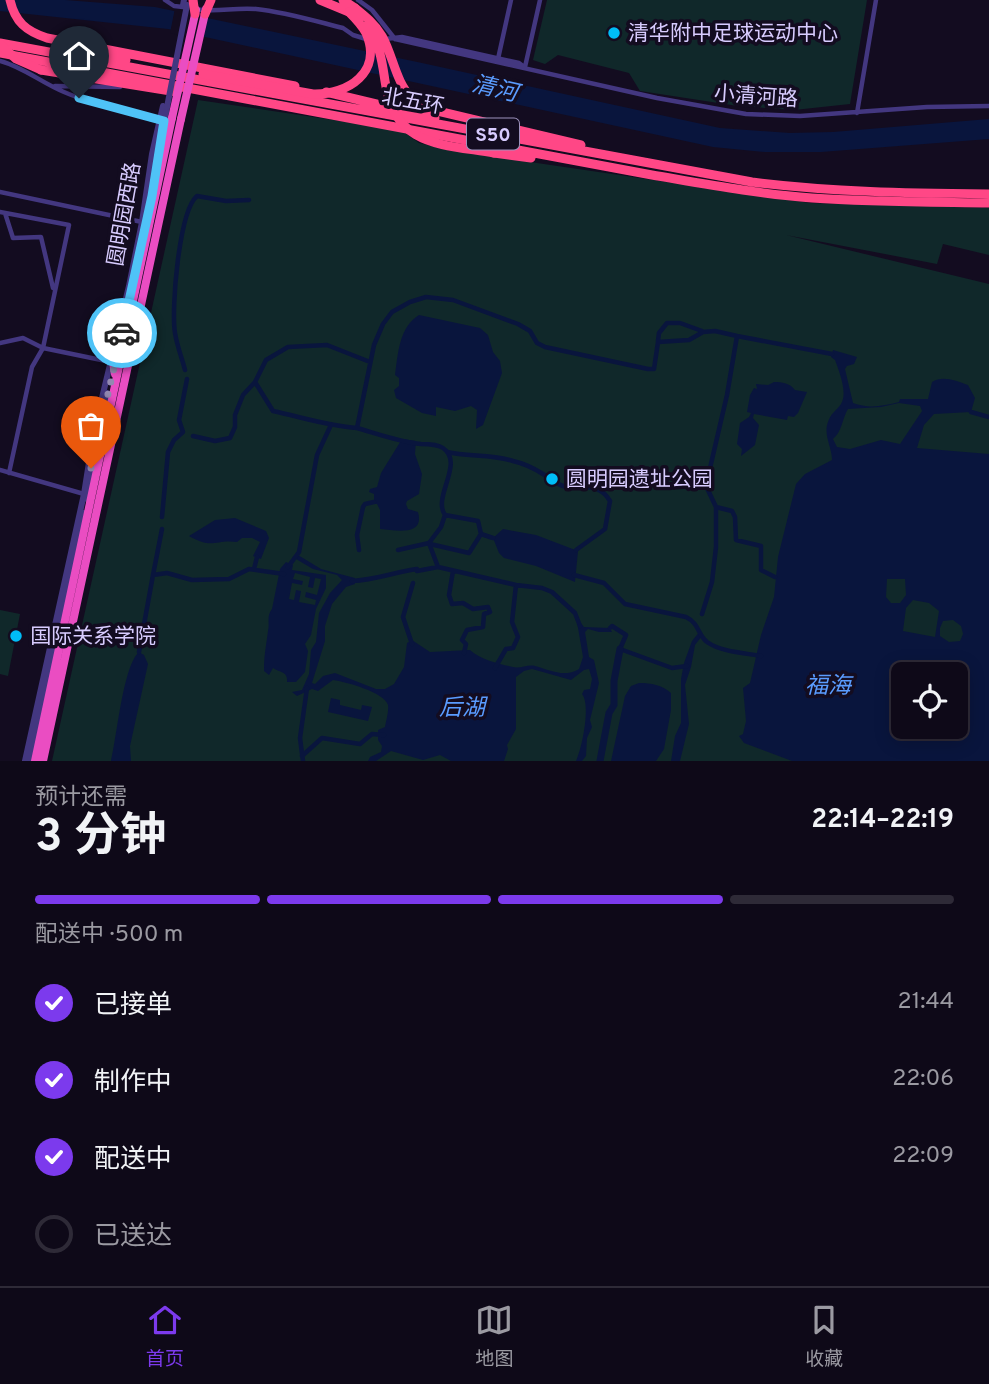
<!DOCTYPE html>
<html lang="zh">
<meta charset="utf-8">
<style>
body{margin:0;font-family:Overpass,"Noto Sans SC",sans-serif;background:#1c1725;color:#f1f3f6;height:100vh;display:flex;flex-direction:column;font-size:26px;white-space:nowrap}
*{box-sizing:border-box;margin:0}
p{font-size:23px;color:#9b9aa2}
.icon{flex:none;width:38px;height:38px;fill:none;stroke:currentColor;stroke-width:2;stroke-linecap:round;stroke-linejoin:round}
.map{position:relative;height:761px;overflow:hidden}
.sheet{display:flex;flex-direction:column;background:#0e0918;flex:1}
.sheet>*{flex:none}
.buttons{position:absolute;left:891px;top:662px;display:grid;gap:14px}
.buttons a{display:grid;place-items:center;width:77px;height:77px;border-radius:10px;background:#0e0918;box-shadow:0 4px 18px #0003,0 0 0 2px #2e2a37;font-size:35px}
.pin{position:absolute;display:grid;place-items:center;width:60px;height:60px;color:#fff;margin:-72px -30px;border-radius:50% 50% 50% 0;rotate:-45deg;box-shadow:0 0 7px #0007}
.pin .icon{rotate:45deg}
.courier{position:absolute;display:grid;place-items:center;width:70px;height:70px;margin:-35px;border:5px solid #4fc3f7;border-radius:50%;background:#fff;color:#222;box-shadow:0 2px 9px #0007}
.head em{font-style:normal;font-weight:700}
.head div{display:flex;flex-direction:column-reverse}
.head{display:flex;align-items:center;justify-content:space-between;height:119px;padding:0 35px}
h1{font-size:46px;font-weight:700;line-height:52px}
.bar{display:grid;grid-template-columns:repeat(4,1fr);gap:10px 7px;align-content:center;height:84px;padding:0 35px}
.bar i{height:9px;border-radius:5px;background:#2e2a37}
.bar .on{background:#7c3aed}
.bar p{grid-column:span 4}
ol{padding:0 35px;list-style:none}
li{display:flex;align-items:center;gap:21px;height:77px}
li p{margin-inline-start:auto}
li .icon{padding:7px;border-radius:50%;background:#7c3aed;color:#fff;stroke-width:4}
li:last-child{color:#9b9aa2}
li i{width:38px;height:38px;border:4px solid #2e2a37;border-radius:50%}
.tab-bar{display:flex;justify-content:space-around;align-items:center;height:98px;border-top:2px solid #2e2a37;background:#0e0918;font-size:19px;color:#9b9aa2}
.tab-bar a{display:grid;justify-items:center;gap:4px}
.tab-bar .on{color:#7c3aed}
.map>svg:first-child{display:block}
</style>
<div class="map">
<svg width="989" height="761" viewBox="0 0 989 761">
<rect width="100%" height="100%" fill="#130c20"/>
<path fill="#10282a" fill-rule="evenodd" d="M547,0H867L850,104L794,110L738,106L640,91L629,73L558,55L545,64L533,60Z
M198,100L401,130L419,143L448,150L810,203L989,208V255L943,244L937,264L786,235L989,284V761H52ZM903,674H956V726H903Z
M0,610L20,614L8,676L0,674Z"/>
<path fill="#09153d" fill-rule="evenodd" d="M0,0H65L155,7L422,63L720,128L790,133L833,132L989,119V139L821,152H765L713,147L168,29L0,11Z
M419,315L480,328L488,335L493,352L500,361L502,373L483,425L476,429L477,410L471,406L455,411L436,407V416L422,413L396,398L394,390L399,386V378L395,375C398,354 399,327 419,315Z
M833,350L857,357L854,364L847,366L845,369L853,403C869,409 883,406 899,402L900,399H928L932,382C943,375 956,381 968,385L975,398L971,412L934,414L924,425L917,448L989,454V761H792L744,743L739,736L743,734L746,721L743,688L750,683L761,635L774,597L778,557L796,484L805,474L832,460C832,447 823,435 828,422C830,414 837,410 841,404C848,393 839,371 835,360L831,357ZM899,403L920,406L922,411L900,444L881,440L850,449L837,447L833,439C842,432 842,419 848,409L881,407ZM887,579H905L906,595L900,603H891L886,597ZM913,600L929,603L939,611L935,637L903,631L906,608ZM953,620L961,626L963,634L960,641L949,642L940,636V628L943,621ZM903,674H956V726H903Z
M774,382C782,382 790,383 795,390L807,392L798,413L794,417L788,416L787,420L754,414L753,418L759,425L755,445L741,456L742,449L737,444L740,423L749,417L751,413L747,412L750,395L754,388L757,389L756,384L768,385Z
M402,439L416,441L415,454L422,474L419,494L407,501L406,504L408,509L418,512C425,537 395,530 380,529V510L377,504H374V494L369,492L370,489L377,487L381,473Z
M235,518L266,531L269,538L261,559L253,556L260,542L252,538H242L237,542C215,539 213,550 189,536L215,520Z
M503,529L536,535L578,551L575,582L536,566L504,558L499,553L493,538Z
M298,555L321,569L355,578V584L346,587L332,604L325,626V641L312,683L315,684L323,676L335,673L376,689H385L394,684L404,667L407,643L412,640L430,652L470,650C481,660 499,664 513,667C520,669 528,664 535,666C550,670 564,678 579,669L583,657L577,622H580L584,627L610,628L612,632H599L588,629L585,632L589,657L594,660L599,683L590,720L592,727L587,738L586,756L582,761H576C582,748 591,705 582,694L584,690L590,689L592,679L589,669L584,670L571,680L532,669L524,671L516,677V729L507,745L508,749L504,761H451L440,755L423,760L391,751L376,761H368L370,757L381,752L382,746L378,740V730L385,727C386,721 389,711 388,705C384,692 346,682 333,680L318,691L312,689L297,696L292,692L302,690L309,674L311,650L316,642L319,613L330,593L342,580L337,575L313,569L296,559Z
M286,562L293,565L292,570L326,575V588L316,609L311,635L305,644L308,651L305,672L296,682H287C288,671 280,673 273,668L269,675L264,671C264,654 266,647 268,631C270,622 266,617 272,609L280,569ZM295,573L310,577L308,587L313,588L315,578L321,579L317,595L306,592L305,597L316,600L315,605L299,602L301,591L296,590L294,600L289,599L292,583L302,585L303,581L293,579Z
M700,631L702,636L695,645L691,667L685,685L689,724L680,761H671L675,736L681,723V679L684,663L692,641Z
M139,652L144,655L148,664L130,746L131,761H111C117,737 123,666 139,652Z
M639,683C651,683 662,685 671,693V710L664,749L656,761H611L625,696L631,686Z
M331,698L340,700V705L361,710L362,705L372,707L368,721L328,712Z"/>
<path fill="#130c20" d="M175,8L209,14L203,40L170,33Z"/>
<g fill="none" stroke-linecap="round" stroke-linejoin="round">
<path stroke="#09153d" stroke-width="4.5" d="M658,341L659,333L667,323H680L702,331
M185,370C182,358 177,346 175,333C171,309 179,211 197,196L226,201L249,200
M255,382L273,411C301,417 328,426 357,428L374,345L383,324L392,312L410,302L426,297L453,300L518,324L530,331L537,343L545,347L648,369H654L658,342L689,340L703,332L715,331L737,336
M971,412L989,417
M357,428C378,434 400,442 421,444C428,444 437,444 443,448C465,463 432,497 445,515L441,527L429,543L398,550
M193,436L215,441L230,438L235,427V415L243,395L255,382L266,360L288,347L327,345L370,362
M447,452C468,457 492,454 513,461C522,463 535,469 543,474C550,478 558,486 567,487C584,489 599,482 610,501L605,529L576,550
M716,507L732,511L735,517L736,540L761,546V570L775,577
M445,515L478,521L481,534L493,538
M162,517L168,452L174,440L183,432L179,420L187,379
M162,529L153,575L167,573L192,580L229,579L249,569L284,574
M429,543L438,567L516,585L542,588L552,592L575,613L580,626
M430,544L469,553L481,534
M359,550L357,535L363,507L365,504L374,502
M288,567L299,552L317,455L330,427
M254,569L257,557
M417,571L438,567
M453,571L449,595L452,604L463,603L473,609L488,607L490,612L484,614L483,627L467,630L462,640L466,644L464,653
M574,575L604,583L625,604L686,617C700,624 697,634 707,642C721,652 745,653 761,656
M352,581C375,580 395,572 417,569
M702,614L712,582L716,547V507L707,488V481L727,395L737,336L832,354
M610,628L612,626L626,635L620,649L672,668L687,666
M412,644L403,617L413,583
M139,652L153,575
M495,668L506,649L513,648L518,637L512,622L516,585
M302,756L322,738L360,744L372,734L384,735
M303,761L300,738L307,688"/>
<path stroke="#09153d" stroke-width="7" d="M600,761L609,713L614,705V681L620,649"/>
<path stroke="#433780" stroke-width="4.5" d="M165,0L174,6L183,7
M358,0L372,10L395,39
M195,9C216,13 234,7 256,9C285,12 315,21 343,28L353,35L366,39
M385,39L402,37L519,63L523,66
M395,39L657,98L746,114L800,116L927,107L989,106
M498,59L511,0
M0,61C23,67 42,83 64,92C94,105 128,112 159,120
M525,67L540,0
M55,86L120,87
M857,113L876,0
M0,192L142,222
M0,212L69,225L43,348L32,367L9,473
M5,213L13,238L41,237L53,288
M0,343L23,338L43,348L111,362
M0,470L84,494"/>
<path stroke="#433780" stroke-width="6" d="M183,5L184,0
M151,198L167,107
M101,420L107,393
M87,499L93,454
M25,761L84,494L94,431L129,286L142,222L152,154L163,106
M31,761L84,513"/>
<path stroke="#ea4dc2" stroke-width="8" d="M112,356L115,374
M35,761L172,118
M43,761L181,119"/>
<path stroke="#ff4786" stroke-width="9" d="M10,0C15,22 26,31 47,38L295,86
M320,0L349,12
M343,0L355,8
M0,43L752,182C831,192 909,193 989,194
M74,51L126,60
M0,53L652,175C705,184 758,194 812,198C871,202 930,202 989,203
M41,70L177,92
M326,92L435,118
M413,100L429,109L581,145
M494,153L531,158"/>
<path stroke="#433780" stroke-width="6" d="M167,107L187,5"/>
<path stroke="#ea4dc2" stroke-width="8" d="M172,118L196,10
M181,119L206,9"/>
<path stroke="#ff4786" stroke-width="9" d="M193,0L195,14
M355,8C365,16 375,24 382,36C394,58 395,81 413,100
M205,14L211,0
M366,26C380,43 382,61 385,81C394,147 441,144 494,153
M0,44L16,59L41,70
M203,74L313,94C348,95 383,72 366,33C362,25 355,18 349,12"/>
</g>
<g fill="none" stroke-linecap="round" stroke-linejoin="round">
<path stroke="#9389b1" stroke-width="7" stroke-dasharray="0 12.6" d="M91,468L122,333"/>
<path stroke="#4fc3f7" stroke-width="9" d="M79,98L164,121L152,196L122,333"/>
</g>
<g fill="#00bdf7" stroke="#130c20" stroke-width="2.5">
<circle cx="614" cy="33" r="7"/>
<circle cx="552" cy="479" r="7"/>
<circle cx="16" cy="636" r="7"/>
</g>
<g text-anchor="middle" stroke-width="7" stroke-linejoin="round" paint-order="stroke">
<rect fill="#130c20" stroke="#9d92bc" stroke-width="2" x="467" y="118.5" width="52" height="31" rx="5"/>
<g font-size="19" font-weight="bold" fill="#d8ccff">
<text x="493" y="141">S50</text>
</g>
<g font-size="21" fill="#d8ccff" stroke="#130c20" text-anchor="start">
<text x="628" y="40">清华附中足球运动中心</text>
<text x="566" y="486">圆明园遗址公园</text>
<text x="30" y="643">国际关系学院</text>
</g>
<g font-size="21" fill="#d8ccff" stroke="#130c20">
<text transform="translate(756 96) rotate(4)" y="7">小清河路</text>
<text transform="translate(413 101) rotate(10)" y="7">北五环</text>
<text transform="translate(124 214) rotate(-80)" y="7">圆明园西路</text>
</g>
<g font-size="23" font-style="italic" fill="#5a9cff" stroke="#130c20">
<text transform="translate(495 88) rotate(13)" y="8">清河</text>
<text x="828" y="693">福海</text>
<text x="462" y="715">后湖</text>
</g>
</g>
</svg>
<div class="buttons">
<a><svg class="icon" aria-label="locate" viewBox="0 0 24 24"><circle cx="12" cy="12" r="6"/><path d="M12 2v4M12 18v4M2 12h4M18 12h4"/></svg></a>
</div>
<div class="pin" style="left:91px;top:468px;background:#ea580c"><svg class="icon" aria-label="bag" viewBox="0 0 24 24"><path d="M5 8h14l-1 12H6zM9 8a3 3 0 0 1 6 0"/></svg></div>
<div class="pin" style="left:79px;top:98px;background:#1f2937"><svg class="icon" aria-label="home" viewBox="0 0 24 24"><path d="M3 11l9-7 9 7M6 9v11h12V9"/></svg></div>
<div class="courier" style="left:122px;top:333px"><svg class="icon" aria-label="car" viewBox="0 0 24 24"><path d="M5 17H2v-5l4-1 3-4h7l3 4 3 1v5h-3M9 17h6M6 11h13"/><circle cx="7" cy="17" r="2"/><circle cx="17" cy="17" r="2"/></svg></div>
</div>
<section class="sheet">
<div class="head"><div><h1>3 分钟</h1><p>预计还需</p></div><em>22:14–22:19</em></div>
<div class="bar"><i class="on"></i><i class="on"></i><i class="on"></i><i></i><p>配送中 · 500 m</p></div>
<ol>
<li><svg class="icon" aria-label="check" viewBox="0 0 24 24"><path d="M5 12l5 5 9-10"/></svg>已接单<p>21:44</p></li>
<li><svg class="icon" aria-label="check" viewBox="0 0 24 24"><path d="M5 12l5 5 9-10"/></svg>制作中<p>22:06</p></li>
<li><svg class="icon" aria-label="check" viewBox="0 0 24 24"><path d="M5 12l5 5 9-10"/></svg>配送中<p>22:09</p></li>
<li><i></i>已送达</li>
</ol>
</section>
<nav class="tab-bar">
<a class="on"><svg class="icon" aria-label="home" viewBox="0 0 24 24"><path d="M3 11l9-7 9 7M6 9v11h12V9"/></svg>首页</a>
<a><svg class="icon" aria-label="map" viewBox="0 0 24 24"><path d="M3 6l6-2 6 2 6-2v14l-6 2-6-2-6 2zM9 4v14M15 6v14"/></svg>地图</a>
<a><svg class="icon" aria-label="saved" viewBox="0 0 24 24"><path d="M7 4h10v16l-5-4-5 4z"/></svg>收藏</a>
</nav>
